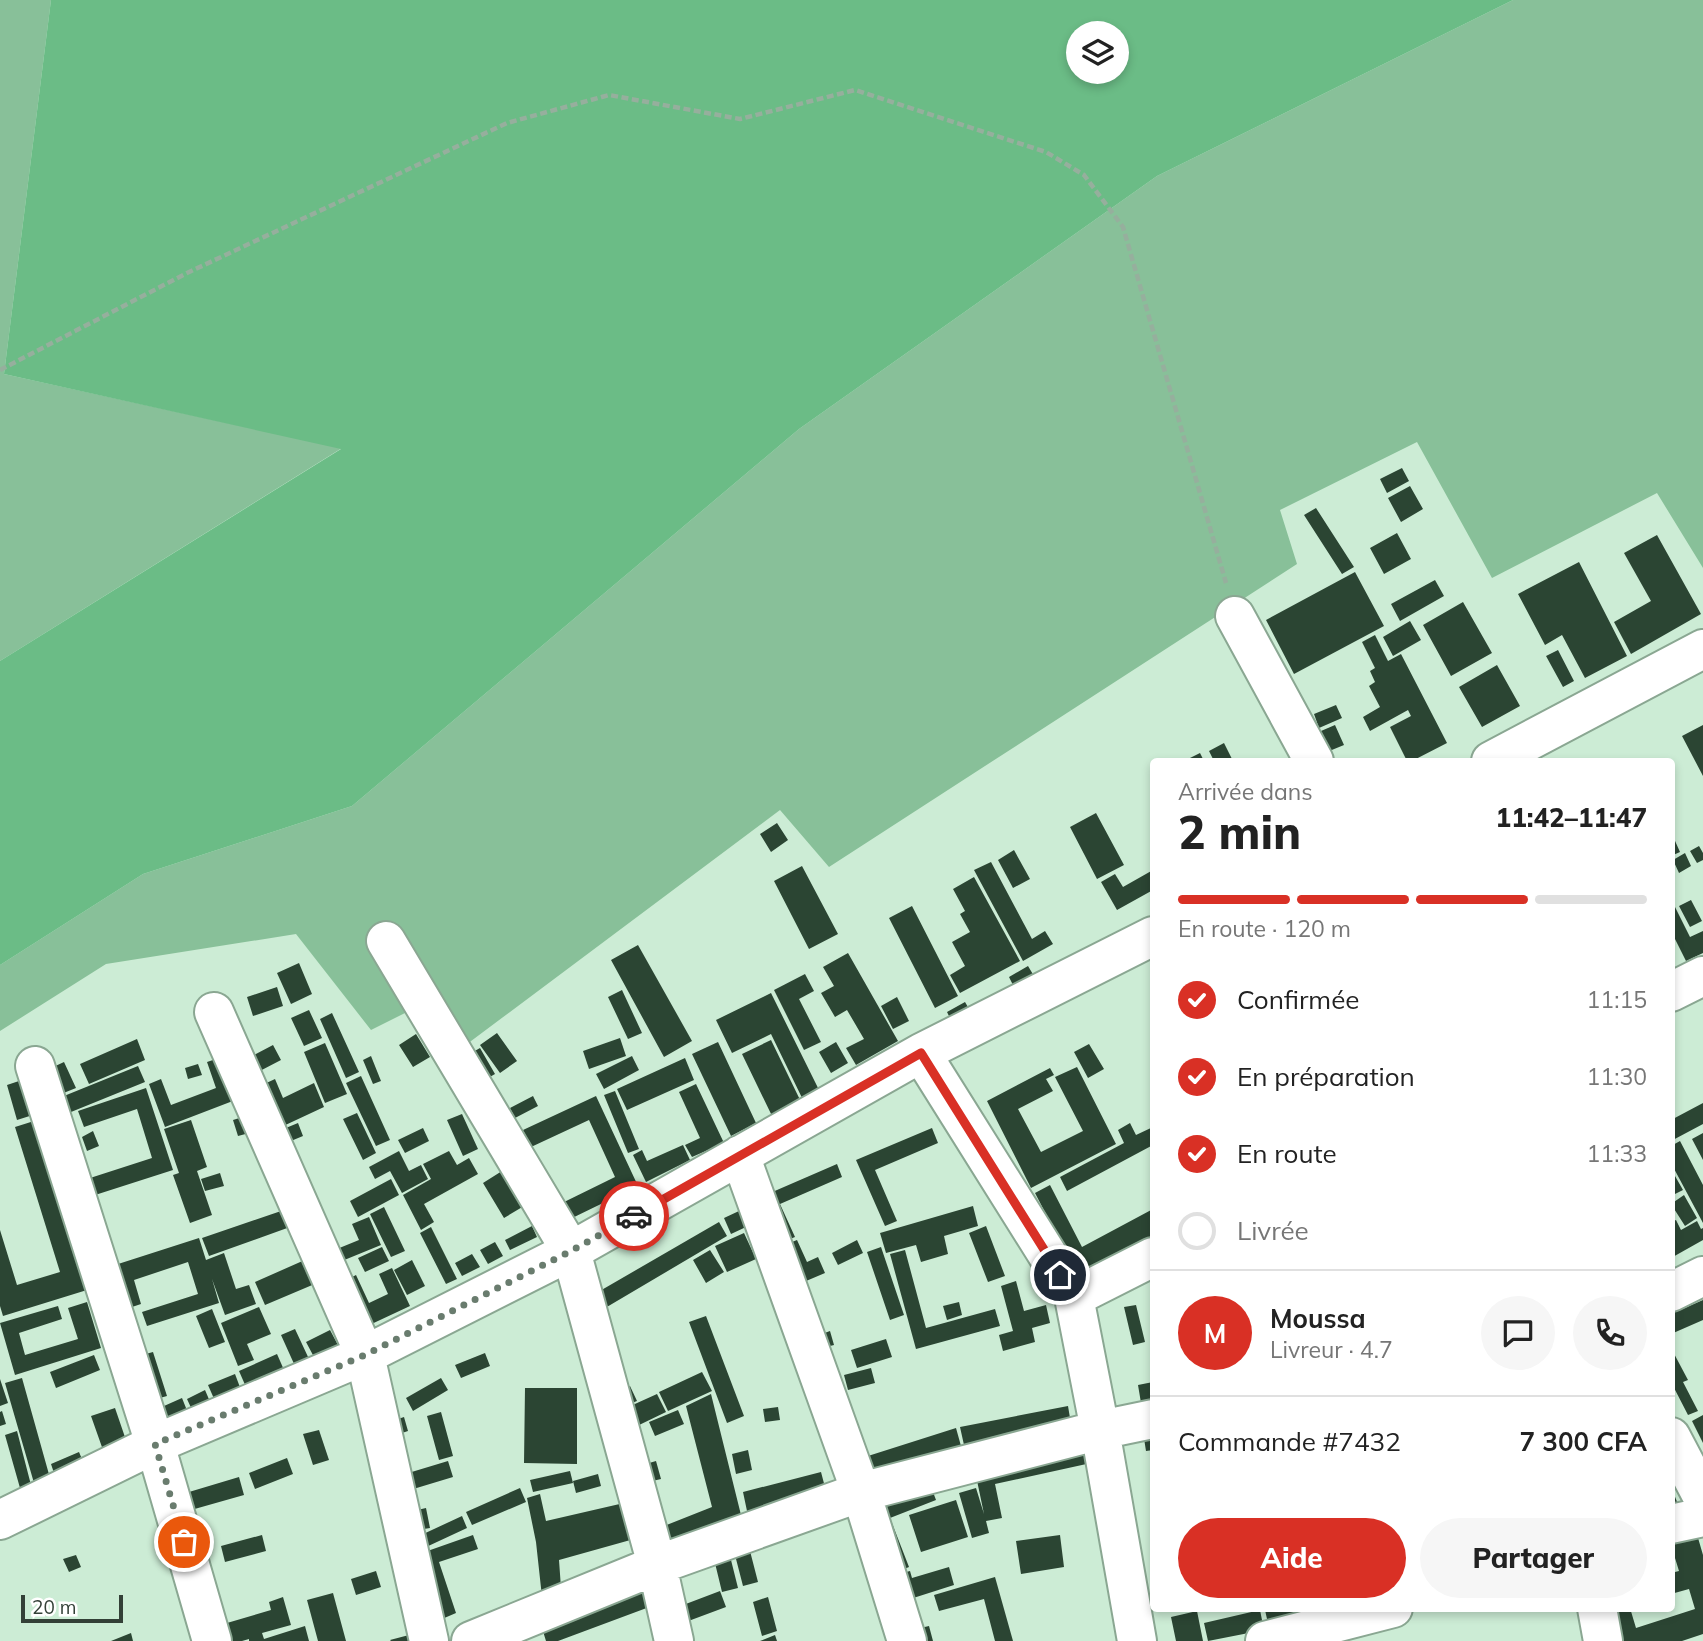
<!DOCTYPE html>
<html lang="fr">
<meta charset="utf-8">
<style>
body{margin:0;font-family:Mulish,sans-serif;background:#f6f6f6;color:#222;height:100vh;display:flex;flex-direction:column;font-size:26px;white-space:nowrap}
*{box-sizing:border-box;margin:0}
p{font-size:23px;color:#767676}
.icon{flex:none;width:38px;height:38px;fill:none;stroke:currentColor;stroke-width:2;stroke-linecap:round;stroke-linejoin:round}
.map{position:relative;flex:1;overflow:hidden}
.panel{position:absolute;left:1150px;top:758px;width:525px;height:854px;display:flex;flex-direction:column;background:#fff;border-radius:7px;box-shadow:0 4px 10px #0003}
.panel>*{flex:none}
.tools{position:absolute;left:1066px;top:21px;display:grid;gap:14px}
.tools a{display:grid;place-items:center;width:63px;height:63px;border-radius:50%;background:#fff;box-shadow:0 4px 10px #0003;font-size:35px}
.scale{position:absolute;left:21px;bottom:18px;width:102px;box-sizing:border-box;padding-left:7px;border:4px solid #334037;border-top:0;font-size:19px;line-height:24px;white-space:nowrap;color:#334037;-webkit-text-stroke:5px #fff;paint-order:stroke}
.pin{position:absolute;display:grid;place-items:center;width:60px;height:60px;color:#fff;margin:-30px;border:4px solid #fff;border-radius:50%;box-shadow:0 2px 7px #0007}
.courier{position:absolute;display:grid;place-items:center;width:70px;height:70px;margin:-35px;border:5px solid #d93025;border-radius:50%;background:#fff;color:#222;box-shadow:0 2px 9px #0007}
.head em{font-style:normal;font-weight:800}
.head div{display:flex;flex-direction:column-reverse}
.head{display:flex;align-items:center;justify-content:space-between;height:119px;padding:0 28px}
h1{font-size:46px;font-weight:800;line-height:52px}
.bar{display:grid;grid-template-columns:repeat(4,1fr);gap:10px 7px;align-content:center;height:84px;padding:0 28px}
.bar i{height:9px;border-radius:5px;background:#e0e0e0}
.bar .current{background:#d93025}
.bar p{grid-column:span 4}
.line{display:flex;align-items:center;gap:18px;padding:0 28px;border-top:2px solid #e0e0e0}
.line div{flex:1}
.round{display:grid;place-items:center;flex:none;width:74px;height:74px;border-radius:37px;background:#f6f6f6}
ol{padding:0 28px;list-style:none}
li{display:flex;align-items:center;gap:21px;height:77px}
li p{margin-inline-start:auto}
li .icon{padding:7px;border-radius:50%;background:#d93025;color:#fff;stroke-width:4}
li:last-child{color:#767676}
li i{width:38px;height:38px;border:4px solid #e0e0e0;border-radius:50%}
.cta{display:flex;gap:14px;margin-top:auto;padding:14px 28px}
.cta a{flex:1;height:80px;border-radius:42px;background:#d93025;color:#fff;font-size:28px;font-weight:800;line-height:80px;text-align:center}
.cta a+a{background:#f6f6f6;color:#222}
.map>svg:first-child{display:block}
</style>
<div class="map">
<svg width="1703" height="1641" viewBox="0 0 1703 1641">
<rect width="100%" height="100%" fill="#ccecd5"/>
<path fill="#88c099" d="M0,0H51L4,374L342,448L0,661Z
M1513,0H1703V568L1657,493L1492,578L1417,442L1280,510L1297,564L829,867L780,810L443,1062L411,1010L371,1030L296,934L106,964L0,1031V965L143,874L352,806L799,429L1157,176Z"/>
<path fill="#6bbc86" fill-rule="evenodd" d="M51,0H1513L1157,176L799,429L352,806L143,874L0,965V661L341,449L4,374ZM1078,33H1116V72H1078Z"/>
<path fill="#2b4533" d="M1402,468L1409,481L1387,493L1380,479Z
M1410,486L1423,509L1401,522L1388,498Z
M1316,508L1354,567L1342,574L1304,515Z
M1397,533L1411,559L1384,574L1370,548Z
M1657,535L1701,614L1631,654L1614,622L1651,601L1624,553Z
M1579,562L1627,656L1585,678L1562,635L1545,645L1518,594Z
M1355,572L1384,626L1294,674L1266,620Z
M1435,580L1444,596L1400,621L1391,604Z
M1463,602L1492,653L1451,676L1423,625Z
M1410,621L1421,640L1393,656L1383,637Z
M1375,635L1388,661L1401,654L1447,743L1412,761H1407L1390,727L1411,716L1408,710L1370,731L1363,717L1380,707L1369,686L1375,682L1370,671L1375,668L1362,642Z
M1558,650L1574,681L1563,687L1546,656Z
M1497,665L1520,706L1482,727L1459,687Z
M1336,705L1342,718L1319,728L1314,714Z
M1335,725L1344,745L1322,754L1314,734Z
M1703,725V776L1682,736Z
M1224,743L1233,761H1214L1209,751Z
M1200,753L1204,761H1184Z
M1096,813L1124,865L1097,879L1070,827Z
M777,823L788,840L771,852L760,834Z
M1671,832L1680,852L1671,856Z
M1699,846L1703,853V860L1697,863L1690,851Z
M1014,850L1030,879L1013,888L998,860Z
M1685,853L1691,866L1679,873L1673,860Z
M991,862L1032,939L1045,931L1053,944L1023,961L974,870Z
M802,866L838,934L809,949L774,881Z
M1153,870V890L1117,910L1101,882L1115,874L1123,887Z
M974,877L1020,961L960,993L950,975L965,966L952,942L970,932L960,914L965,911L953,889Z
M1671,899L1690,937L1703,931V953L1686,961L1671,931Z
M1691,900L1702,921L1690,927L1679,906Z
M912,906L958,996L935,1008L889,918Z
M638,945L692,1041L664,1057L611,960Z
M848,953L898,1041L856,1065L846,1048L864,1039L847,1010L835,1017L821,993L834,986L823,967Z
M299,963L312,994L291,1004L277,973Z
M1028,966L1034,976L1014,987L1009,977Z
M805,974L814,991L799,999L821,1042L804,1050L774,990Z
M277,987L283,1006L253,1016L247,997Z
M622,990L642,1033L628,1039L608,997Z
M771,993L821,1094L804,1102L771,1034L732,1053L716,1020Z
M897,997L909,1021L893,1029L881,1006Z
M965,1002L972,1014L953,1024L947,1012Z
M309,1010L322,1038L304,1046L291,1018Z
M332,1013L359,1072L346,1078L320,1019Z
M497,1033L517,1061L500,1073L480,1045Z
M416,1034L430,1057L413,1067L399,1045Z
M620,1038L626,1056L589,1069L583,1051Z
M137,1039L145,1060L89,1084L80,1064Z
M771,1040L802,1104L773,1118L742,1054Z
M718,1042L756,1123L731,1136L692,1054Z
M836,1042L848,1063L831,1073L819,1052Z
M325,1043L347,1094L325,1103L304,1052Z
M1089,1044L1104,1069L1088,1078L1074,1052Z
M273,1045L281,1060L256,1073L248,1058Z
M480,1048L495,1074L481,1082L466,1056Z
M371,1056L381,1081L373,1084L363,1060Z
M632,1056L639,1070L604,1089L596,1074Z
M222,1057L238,1099L165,1127L149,1084L161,1079L171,1105L216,1088L207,1062Z
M685,1058L694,1080L627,1110L617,1089Z
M64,1062L76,1088L61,1094L49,1069Z
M198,1064L202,1075L188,1079L185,1068Z
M138,1066L145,1082L71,1112L64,1096Z
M1077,1067L1116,1144L1031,1188L987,1101L1050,1068L1054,1075L1046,1079L1053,1091L1018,1109L1041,1152L1083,1131L1055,1077Z
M361,1076L390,1140L376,1146L346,1083Z
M25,1079L36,1114L17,1120L7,1085Z
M275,1079L283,1098L314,1083L324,1107L279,1128L260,1086Z
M696,1084L724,1143L692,1157L685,1145L700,1138L679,1092Z
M146,1088L173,1170L92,1196L87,1179L152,1158L137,1109L84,1127L78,1111Z
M615,1091L639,1149L628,1153L604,1095Z
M533,1096L538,1106L515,1118L510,1108Z
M596,1096L638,1186L566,1221L558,1205L615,1177L589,1120L531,1147L511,1143L526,1136L523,1130Z
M1703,1103V1124L1671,1141V1120Z
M357,1113L376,1153L363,1160L343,1119Z
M462,1114L478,1149L463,1156L447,1120Z
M249,1115L253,1132L238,1136L233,1120Z
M191,1120L207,1167L197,1171L212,1215L190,1223L173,1175L179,1173L164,1129Z
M34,1121L87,1290L3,1316L0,1306V1230L17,1285L60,1272L15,1127Z
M298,1123L303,1136L286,1143L281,1130Z
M1130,1123L1136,1135L1153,1127V1145L1067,1191L1060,1177L1124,1143L1118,1130Z
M423,1128L429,1141L405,1153L398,1140Z
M932,1128L938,1143L875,1170L897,1221L885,1226L856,1160Z
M93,1131L99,1146L87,1151L82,1137Z
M1703,1133V1160L1692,1139Z
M1680,1141L1703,1185V1223L1671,1163V1146Z
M683,1145L690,1160L646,1182L633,1155L642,1150L647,1161Z
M399,1151L409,1171L421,1165L428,1179L402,1193L390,1171L375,1179L369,1167Z
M449,1151L457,1165L469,1158L478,1174L424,1204L434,1222L421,1230L403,1195L431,1179L423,1164Z
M837,1164L842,1177L780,1204L795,1237L780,1243L761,1197Z
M502,1171L524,1206L504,1218L483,1183Z
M220,1173L224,1186L205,1191L201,1179Z
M1675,1176L1683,1190L1671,1196V1178Z
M391,1179L399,1195L358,1217L350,1201Z
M1050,1185L1082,1247L1153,1209V1239L1079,1278L1035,1193Z
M1684,1195L1697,1218L1685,1226L1671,1204Z
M973,1206L978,1226L944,1236L948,1254L921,1262L916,1245L886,1253L880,1233Z
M384,1207L405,1251L391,1257L370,1214Z
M284,1210L290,1227L209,1256L202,1238Z
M739,1211L746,1227L731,1234L724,1218Z
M369,1217L381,1245L337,1263L332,1251L359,1240L352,1224Z
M1676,1220L1681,1230L1697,1221L1701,1229L1703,1228V1240L1671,1258V1222Z
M719,1222L727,1236L595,1314L586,1299Z
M532,1226L537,1237L510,1250L505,1240Z
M986,1226L1005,1276L988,1282L969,1233Z
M431,1227L457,1279L446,1284L420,1233Z
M744,1233L756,1259L727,1272L715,1246Z
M199,1238L206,1260L224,1253L236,1289L249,1285L256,1304L225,1315L212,1279L219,1303L147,1326L142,1312L198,1294L188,1262L134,1280L141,1304L129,1308L115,1265Z
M797,1240L807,1262L818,1257L825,1273L799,1284L782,1246Z
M857,1240L863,1253L838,1265L832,1253Z
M495,1242L503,1256L488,1264L480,1250Z
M382,1247L389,1261L365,1272L358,1258Z
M881,1247L904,1315L890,1320L867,1252Z
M710,1250L724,1272L706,1283L693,1260Z
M905,1250L926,1328L995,1309L1000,1326L916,1349L890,1254Z
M472,1254L480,1267L462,1276L455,1263Z
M307,1259L317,1283L265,1305L255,1282Z
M412,1260L425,1286L407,1295L394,1270Z
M392,1268L410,1306L363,1328L342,1282L356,1275L369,1303L388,1294L379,1274Z
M1016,1281L1024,1311L1046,1305L1050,1323L1032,1328L1035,1342L1003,1351L999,1335L1013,1331L1001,1286Z
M1703,1300V1320L1671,1334V1314Z
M87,1302L101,1348L15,1375L0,1323L58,1306L62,1319L19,1333L25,1355L78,1339L68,1308Z
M959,1302L962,1315L947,1320L943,1306Z
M1136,1305L1145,1342L1133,1345L1124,1307Z
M259,1307L271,1334L247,1344L254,1360L238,1366L221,1323Z
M212,1309L225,1342L209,1348L196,1316Z
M706,1316L744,1416L727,1423L689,1322Z
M295,1329L309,1359L295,1366L281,1335Z
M330,1330L338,1345L314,1357L306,1342Z
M830,1331L834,1345L826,1347L822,1334Z
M886,1339L892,1357L857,1368L851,1350Z
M1671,1348L1688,1380L1683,1382L1698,1411L1688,1415L1671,1382Z
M153,1352L167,1396L149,1401L135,1357Z
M485,1353L490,1366L461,1378L455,1365Z
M277,1354L284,1370L246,1387L239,1371Z
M94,1355L100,1370L56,1388L50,1372Z
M871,1368L875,1383L848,1390L844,1375Z
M702,1372L712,1391L668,1411L659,1392Z
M235,1374L241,1390L215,1401L208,1385Z
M22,1378L50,1478L34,1483L5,1383Z
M441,1378L448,1390L413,1411L406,1398Z
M0,1379L8,1403L0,1406Z
M1153,1382V1401L1141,1403L1138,1385Z
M630,1386L637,1401L624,1406L617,1391Z
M525,1388H577V1464L524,1463Z
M205,1390L211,1404L193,1412L187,1399Z
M657,1394L666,1412L635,1427L626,1408Z
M711,1394L741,1515L659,1546L654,1530L712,1507L686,1406Z
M182,1398L188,1413L162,1426L155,1410Z
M1068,1406L1071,1424L964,1445L960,1427Z
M778,1407L780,1420L765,1422L763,1409Z
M115,1408L127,1443L103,1450L91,1416Z
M678,1410L684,1424L655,1436L649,1422Z
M2,1411L6,1424L0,1426V1412Z
M441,1412L453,1456L439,1460L427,1416Z
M1703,1415V1443L1692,1421Z
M404,1417L408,1431L393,1436L389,1422Z
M956,1428L961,1446L874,1473L868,1456Z
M319,1430L329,1460L313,1465L303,1434Z
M17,1431L31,1485L20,1488L5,1435Z
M1153,1431V1450L1146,1451L1143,1432Z
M1088,1446L1091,1463L995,1484L1002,1518L986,1521L989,1533L972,1538L959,1493L976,1488L984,1514L975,1471Z
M748,1450L752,1470L736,1474L732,1454Z
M79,1452L84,1464L55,1476L51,1464Z
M287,1458L293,1474L255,1489L249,1473Z
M448,1461L453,1477L410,1490L405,1474Z
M656,1461L661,1479L644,1483L639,1466Z
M570,1471L573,1483L533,1492L530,1480Z
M821,1472L826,1491L747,1511L743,1492Z
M598,1474L601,1486L576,1493L573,1481Z
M239,1477L244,1495L184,1512L179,1495Z
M930,1484L936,1500L890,1518L909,1567L897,1572L872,1507Z
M1671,1487L1680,1509L1671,1511Z
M520,1488L526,1502L472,1525L466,1512Z
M540,1494L546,1521L624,1503L634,1539L559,1560L561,1588L542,1597L536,1542L527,1498Z
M956,1500L968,1537L921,1552L909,1515Z
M426,1508L430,1528L418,1530L413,1511Z
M462,1516L467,1528L424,1548L419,1536Z
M1696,1531L1703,1555V1634L1682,1641H1615L1605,1608H1630L1636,1628L1695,1609L1689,1589L1671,1594V1573L1679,1571L1671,1545V1539Z
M262,1535L266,1551L225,1562L221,1546Z
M473,1535L478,1549L439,1562L456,1613L442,1619L419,1554Z
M1060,1535L1064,1567L1021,1574L1016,1541Z
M750,1551L758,1582L743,1586L735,1555Z
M76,1555L81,1567L69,1572L63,1559Z
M730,1556L738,1588L722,1592L714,1559Z
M949,1567L954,1585L907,1600L899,1574L910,1571L912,1578Z
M376,1571L381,1587L356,1595L351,1579Z
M995,1577L1013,1641H995L984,1599L939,1611L934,1595Z
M646,1590L652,1606L558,1641H546L542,1628Z
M720,1591L726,1607L675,1626L670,1610Z
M333,1593L346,1641H318L307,1600Z
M283,1597L291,1625L262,1633L264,1639L305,1626L309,1641H249V1639L242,1641H232L227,1623L271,1610L269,1602Z
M768,1597L777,1631L762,1636L753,1602Z
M1271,1608H1348L1269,1628L1265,1610Z
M1260,1610L1264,1630L1208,1641L1204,1623Z
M1197,1611L1203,1641H1176L1171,1617Z
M929,1626L933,1641H919L916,1629Z
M131,1633L133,1641H111Z
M409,1635L410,1641H391L390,1640Z
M775,1635L777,1641H760Z"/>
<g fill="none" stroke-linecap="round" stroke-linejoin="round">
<g stroke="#8aa792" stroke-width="42">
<path id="minor" d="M1235,616L1314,761
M1491,761L1703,649
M386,941L571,1251L657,1565L674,1641
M1671,992L1703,976
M214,1012L365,1355L429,1641
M921,1053L1074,1297L1100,1430L1137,1641
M35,1066L155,1444L212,1641
M740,1155L861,1492L907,1641
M1671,1292L1703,1276
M1074,1297L1153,1257
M1671,1437L1703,1498
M0,1520L155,1444L365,1355L571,1251L921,1053L1153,936
M1671,1524L1703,1517
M1597,1608L1603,1641
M471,1641L657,1565L861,1492L1100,1430L1153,1419
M1265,1641L1393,1608"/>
</g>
<path stroke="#96af9d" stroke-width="4.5" stroke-dasharray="7 3.5" stroke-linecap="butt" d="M0,370L187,273L507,123L609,95L740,119L855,90L1046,152L1084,175L1123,227L1226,583"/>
<use href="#minor" stroke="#fff" stroke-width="38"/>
</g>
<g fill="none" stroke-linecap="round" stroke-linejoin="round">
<path stroke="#697c6e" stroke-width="7" stroke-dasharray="0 12.6" d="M184,1542L155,1444L365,1355L571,1251L634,1216"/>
<path stroke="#d93025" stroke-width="9" d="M634,1216L921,1053L1060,1275"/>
</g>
</svg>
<div class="tools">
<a><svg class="icon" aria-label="layers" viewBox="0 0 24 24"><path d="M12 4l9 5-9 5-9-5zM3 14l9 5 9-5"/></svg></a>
</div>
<div class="scale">20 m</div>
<div class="pin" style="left:184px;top:1542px;background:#ea580c"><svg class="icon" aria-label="bag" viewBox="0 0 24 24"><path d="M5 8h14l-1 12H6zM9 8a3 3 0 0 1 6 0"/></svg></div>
<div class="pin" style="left:1060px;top:1275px;background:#1f2937"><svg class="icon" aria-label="home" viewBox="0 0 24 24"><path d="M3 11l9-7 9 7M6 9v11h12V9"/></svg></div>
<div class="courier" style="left:634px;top:1216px"><svg class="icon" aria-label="car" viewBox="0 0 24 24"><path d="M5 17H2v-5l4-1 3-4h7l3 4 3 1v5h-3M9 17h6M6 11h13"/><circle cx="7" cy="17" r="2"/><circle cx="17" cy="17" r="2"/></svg></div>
<section class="panel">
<div class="head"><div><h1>2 min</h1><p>Arrivée dans</p></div><em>11:42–11:47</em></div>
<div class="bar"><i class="current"></i><i class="current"></i><i class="current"></i><i></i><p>En route · 120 m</p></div>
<ol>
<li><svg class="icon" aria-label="check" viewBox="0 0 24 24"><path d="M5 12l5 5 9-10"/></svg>Confirmée<p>11:15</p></li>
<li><svg class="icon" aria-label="check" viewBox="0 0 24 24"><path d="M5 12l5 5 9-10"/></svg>En préparation<p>11:30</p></li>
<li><svg class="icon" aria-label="check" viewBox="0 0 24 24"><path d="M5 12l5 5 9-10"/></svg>En route<p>11:33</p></li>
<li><i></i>Livrée</li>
</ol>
<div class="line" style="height:126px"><b class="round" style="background:#d93025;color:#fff">M</b><div><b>Moussa</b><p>Livreur · 4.7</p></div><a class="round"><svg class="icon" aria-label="chat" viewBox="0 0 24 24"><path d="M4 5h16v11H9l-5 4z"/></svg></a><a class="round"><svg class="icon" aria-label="phone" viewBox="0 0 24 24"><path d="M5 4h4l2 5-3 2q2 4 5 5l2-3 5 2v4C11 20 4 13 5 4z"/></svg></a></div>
<div class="line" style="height:91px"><div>Commande #7432</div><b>7 300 CFA</b></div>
<div class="cta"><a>Aide</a><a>Partager</a></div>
</section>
</div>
